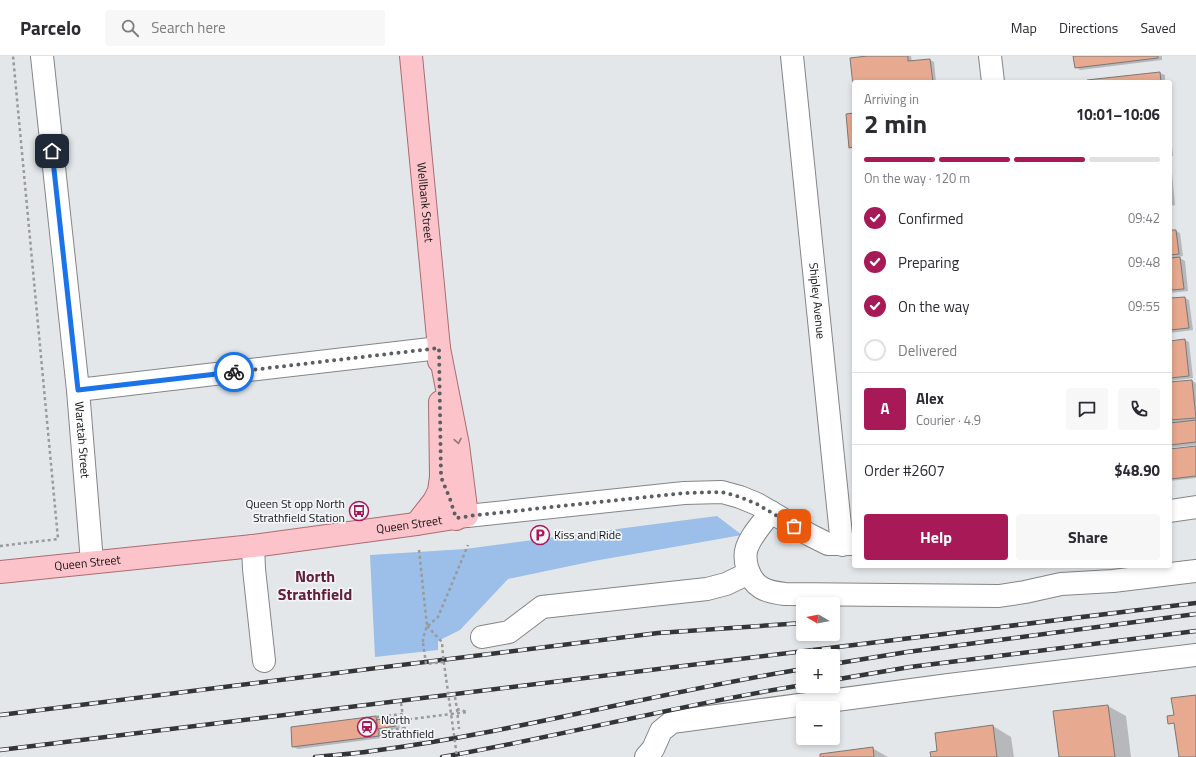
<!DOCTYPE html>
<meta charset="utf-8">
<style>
body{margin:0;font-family:"Titillium Web",sans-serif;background:#f7f7f7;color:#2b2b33;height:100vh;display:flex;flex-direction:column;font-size:15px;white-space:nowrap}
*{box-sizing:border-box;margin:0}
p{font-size:13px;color:#7c7c81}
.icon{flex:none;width:22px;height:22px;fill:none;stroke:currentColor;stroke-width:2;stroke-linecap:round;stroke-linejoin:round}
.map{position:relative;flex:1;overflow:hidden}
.drawer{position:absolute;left:852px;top:24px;width:320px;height:488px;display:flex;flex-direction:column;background:#fff;border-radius:4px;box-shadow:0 2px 6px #0003}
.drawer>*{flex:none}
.needle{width:26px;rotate:279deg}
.controls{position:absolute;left:796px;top:541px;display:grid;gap:8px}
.controls a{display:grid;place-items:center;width:44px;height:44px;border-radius:4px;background:#fff;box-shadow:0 2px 6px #0003;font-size:20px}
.pin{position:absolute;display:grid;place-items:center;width:34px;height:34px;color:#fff;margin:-17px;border-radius:8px;box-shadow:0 2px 6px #0006}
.courier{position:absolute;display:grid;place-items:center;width:40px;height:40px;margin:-20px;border:3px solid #1a73e8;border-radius:50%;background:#fff;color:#222;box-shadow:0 1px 5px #0007}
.overview em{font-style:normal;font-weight:700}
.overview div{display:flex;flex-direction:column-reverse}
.overview{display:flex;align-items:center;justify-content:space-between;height:68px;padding:0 12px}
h1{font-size:26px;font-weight:700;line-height:30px}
.bar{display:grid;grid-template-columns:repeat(4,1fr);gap:6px 4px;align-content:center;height:48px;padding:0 12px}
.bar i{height:5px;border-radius:3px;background:#e1e1e2}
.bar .active{background:#a81957}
.bar p{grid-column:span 4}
.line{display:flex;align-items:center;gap:10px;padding:0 12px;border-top:1px solid #e1e1e2}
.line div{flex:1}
.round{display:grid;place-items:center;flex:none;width:42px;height:42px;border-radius:4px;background:#f7f7f7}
ol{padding:0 12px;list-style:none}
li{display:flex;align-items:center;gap:12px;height:44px}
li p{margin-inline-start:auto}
li .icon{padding:4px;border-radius:50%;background:#a81957;color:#fff;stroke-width:4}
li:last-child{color:#7c7c81}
li i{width:22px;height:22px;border:2px solid #e1e1e2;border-radius:50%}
.button{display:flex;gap:8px;margin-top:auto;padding:8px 12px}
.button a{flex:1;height:46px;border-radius:4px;background:#a81957;color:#fff;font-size:16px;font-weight:700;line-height:46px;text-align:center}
.button a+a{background:#f7f7f7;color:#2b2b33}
header{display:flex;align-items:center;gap:24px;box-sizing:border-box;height:56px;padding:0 20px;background:#fff;border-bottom:1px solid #e1e1e2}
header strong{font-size:19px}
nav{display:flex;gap:22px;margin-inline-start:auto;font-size:14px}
.search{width:280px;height:36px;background:#f7f7f7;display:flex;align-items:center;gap:10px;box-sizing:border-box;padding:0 14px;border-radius:4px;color:#7c7c81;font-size:15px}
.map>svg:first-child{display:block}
</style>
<header>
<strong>Parcelo</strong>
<div class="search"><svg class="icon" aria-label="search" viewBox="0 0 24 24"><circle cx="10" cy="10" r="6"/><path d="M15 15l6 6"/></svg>Search here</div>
<nav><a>Map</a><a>Directions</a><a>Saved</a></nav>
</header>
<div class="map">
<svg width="1196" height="701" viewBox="0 0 1196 701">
<rect width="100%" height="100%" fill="#e4e7ea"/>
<path fill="#9bbfe8" d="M717,460L742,479L594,505L508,523L460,574L438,585V594L375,601L370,499L465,493Z"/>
<path fill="#0003" d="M877,0H911L912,6L930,4L934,6L936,26H854V30L851,3Z
M1074,0H1162V4L1080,14L1076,11Z
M1160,17L1165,19V26H1089L1088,25Z
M1170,70L1173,100H1170Z
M1170,116L1172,117L1175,149L1170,150Z
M1170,165L1171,175H1176L1180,177L1183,200L1178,201L1185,205L1188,235L1170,237Z
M1185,242L1189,244L1193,274L1170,277V243Z
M1185,284L1189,286L1193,322L1170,325V286Z
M1192,325L1196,327V389L1170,392V327Z
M1196,391V422L1170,425V394Z
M1108,650L1126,660L1131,701H1060L1054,656Z
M376,661L381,664L394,662L398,665L400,672L381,675L382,682L298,693L293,691Z
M993,670L1011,681L1014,701H932L938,696L936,678Z
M872,692L888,701H821Z"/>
<path fill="#e7a98f" stroke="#7b7876" d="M867,0H908V5L930,3L933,26H854V39L850,2Z
M1073,0H1158V2L1075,12Z
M1160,16L1161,26H1088L1087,24Z
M854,57V91L849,92L846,58Z
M1170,174H1176L1179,198L1170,199Z
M1180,201L1184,233L1170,234V202Z
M1185,241L1189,272L1170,274V242Z
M1185,283L1189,320L1170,322V285Z
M1192,324L1196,362L1170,364V326Z
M1196,364V386L1170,389V367Z
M1196,390V420L1170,423V393Z
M1196,639V701H1179L1174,667L1168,668L1167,660L1174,659L1171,642Z
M1108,649L1115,701H1059L1053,655Z
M376,660L379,680L292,691L291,671Z
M394,661L396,670L377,673L376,664Z
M993,669L997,701H931L930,696L937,695L935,677Z
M873,691L874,701H820V698Z"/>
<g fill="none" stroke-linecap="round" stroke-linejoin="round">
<g stroke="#838588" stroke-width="24">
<g id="minor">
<path id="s1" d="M42,0L78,334L92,506"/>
<path id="s2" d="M792,0L842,489"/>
<path d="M990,0L993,26"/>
<path d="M78,334L439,292"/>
<path d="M1170,455L1196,451"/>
<path d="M771,456C763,467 749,481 746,495C745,500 746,507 747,511C753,532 766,536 785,538L999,540L1025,536L1061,528L1113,525L1196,515"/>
<path d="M467,460L684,437L722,436L740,441L757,448L810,479L828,488H854"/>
<path d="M253,490L254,513L264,605"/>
<path d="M482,581L509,576L542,551L707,533L726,528L749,517"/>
<path d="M646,701L653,693L661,675L672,666L949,629L1196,599"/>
</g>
</g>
<g stroke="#a96c73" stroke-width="24">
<g id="major">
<path id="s3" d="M411,0L439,292V305"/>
<path d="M440,346L441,421L450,443L456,463"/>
<path d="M416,468L434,445L439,435L441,421"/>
<path id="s4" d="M0,516L253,490L416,468L467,460L458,389L439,292"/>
</g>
</g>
<path stroke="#989a9d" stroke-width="2.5" stroke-dasharray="3 3" stroke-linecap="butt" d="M0,490L58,483L13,0
M419,494L427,570L423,582V587
M427,570L442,586L443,600
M428,570L438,561L468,489
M455,641L457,653L467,656
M401,647L406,682
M457,653L459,673
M376,661L403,658
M403,664L451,658
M378,676L405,672"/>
<use href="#minor" stroke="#fff" stroke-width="22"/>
<use href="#major" stroke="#fcc4ca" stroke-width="22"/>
<g stroke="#343536" stroke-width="4.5">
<path id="rail" d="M833,608L907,596L1196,558
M833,624L910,611L1196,575
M0,659L658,577L803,567
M0,694L1196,547
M315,701C334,699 353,698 372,695C517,676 659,636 803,613
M442,701C563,680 682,648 803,629"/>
</g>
<use href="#rail" stroke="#f2f4f7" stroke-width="3" stroke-dasharray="9" stroke-linecap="butt"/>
<path stroke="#989a9d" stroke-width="2.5" stroke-dasharray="3 3" stroke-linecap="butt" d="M423,587L426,608L444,606
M443,600L457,701
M451,658L467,656"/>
</g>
<defs><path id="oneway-chevron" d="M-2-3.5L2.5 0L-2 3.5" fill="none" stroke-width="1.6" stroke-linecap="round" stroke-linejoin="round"/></defs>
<use stroke="#937579" href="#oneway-chevron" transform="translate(458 385) rotate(80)"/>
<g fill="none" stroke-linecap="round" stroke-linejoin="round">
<path stroke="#5c5e60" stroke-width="4" stroke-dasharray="0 7.2" d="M234,316L439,292L441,421L450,443L456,462L477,459L684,437L722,436L740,441L757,448L794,470"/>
<path stroke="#1a73e8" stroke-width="5" d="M52,95L78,334L234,316"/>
</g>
<defs>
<g id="bus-ring" transform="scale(1)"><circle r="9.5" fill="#f2f4f7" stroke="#a81957" stroke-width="1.5"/><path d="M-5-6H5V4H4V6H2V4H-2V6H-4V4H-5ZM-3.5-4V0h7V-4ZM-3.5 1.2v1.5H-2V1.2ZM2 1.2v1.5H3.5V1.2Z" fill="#a81957"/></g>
<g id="parking-ring" transform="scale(1)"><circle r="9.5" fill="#f2f4f7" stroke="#a81957" stroke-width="1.5"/><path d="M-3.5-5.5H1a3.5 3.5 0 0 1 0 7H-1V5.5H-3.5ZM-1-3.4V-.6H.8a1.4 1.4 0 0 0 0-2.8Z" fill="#a81957"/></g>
<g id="station-ring" transform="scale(1)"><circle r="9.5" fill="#f2f4f7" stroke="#a81957" stroke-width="1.5"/><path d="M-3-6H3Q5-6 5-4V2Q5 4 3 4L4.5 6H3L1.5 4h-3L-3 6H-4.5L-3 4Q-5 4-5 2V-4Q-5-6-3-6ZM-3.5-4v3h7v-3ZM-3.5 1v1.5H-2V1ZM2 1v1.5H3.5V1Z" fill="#a81957"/></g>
</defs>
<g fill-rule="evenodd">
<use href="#bus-ring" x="359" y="455"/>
<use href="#parking-ring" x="540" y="479"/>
<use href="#station-ring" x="367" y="671"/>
</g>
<g text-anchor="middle" stroke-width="3.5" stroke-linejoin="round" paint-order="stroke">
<g font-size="12" fill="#131415" stroke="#f2f4f7">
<text dy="4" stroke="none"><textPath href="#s3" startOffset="147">Wellbank Street</textPath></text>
<text dy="4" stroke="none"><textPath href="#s2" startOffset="246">Shipley Avenue</textPath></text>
<text dy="4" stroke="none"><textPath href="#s1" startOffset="386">Waratah Street</textPath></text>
<text dy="4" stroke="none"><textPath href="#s4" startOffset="412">Queen Street</textPath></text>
<text dy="4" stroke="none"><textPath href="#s4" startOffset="88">Queen Street</textPath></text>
</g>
<g font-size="12" fill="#131415" stroke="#f2f4f7" text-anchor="start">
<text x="345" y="452" text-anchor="end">Queen St opp North<tspan x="345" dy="14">Strathfield Station</tspan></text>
<text x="554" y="483">Kiss and Ride</text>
<text x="381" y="668">North<tspan x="381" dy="14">Strathfield</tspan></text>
</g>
<g font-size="16" font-weight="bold" fill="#642038" stroke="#f2f4f7">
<text x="315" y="526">North<tspan x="315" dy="18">Strathfield</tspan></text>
</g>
</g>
</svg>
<div class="controls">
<a><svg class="needle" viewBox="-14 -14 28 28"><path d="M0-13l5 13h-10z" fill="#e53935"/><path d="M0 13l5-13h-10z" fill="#7c7c81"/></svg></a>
<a>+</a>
<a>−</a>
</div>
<div class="pin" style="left:794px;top:470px;background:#ea580c"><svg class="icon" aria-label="bag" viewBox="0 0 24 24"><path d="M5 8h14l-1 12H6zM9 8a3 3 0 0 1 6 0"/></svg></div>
<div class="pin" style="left:52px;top:95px;background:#1f2937"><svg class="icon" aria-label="home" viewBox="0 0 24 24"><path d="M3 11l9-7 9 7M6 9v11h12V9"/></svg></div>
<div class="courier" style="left:234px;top:316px"><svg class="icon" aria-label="bike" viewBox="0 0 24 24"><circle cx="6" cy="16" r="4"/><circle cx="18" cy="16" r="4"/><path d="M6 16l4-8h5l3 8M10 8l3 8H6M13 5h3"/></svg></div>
<section class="drawer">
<div class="overview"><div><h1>2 min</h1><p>Arriving in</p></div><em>10:01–10:06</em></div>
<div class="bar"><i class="active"></i><i class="active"></i><i class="active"></i><i></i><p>On the way · 120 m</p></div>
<ol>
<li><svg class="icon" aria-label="check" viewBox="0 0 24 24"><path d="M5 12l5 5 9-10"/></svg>Confirmed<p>09:42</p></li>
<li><svg class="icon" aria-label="check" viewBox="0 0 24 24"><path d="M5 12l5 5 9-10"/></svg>Preparing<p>09:48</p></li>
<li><svg class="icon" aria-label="check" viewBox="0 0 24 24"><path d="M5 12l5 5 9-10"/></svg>On the way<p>09:55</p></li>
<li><i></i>Delivered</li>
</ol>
<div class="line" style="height:72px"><b class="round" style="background:#a81957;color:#fff">A</b><div><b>Alex</b><p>Courier · 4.9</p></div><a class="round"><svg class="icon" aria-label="chat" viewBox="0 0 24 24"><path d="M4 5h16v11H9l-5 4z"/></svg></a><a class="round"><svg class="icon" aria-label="phone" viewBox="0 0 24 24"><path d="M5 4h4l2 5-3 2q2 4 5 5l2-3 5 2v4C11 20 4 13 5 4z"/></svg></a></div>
<div class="line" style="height:52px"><div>Order #2607</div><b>$48.90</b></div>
<div class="button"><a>Help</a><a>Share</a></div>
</section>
</div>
